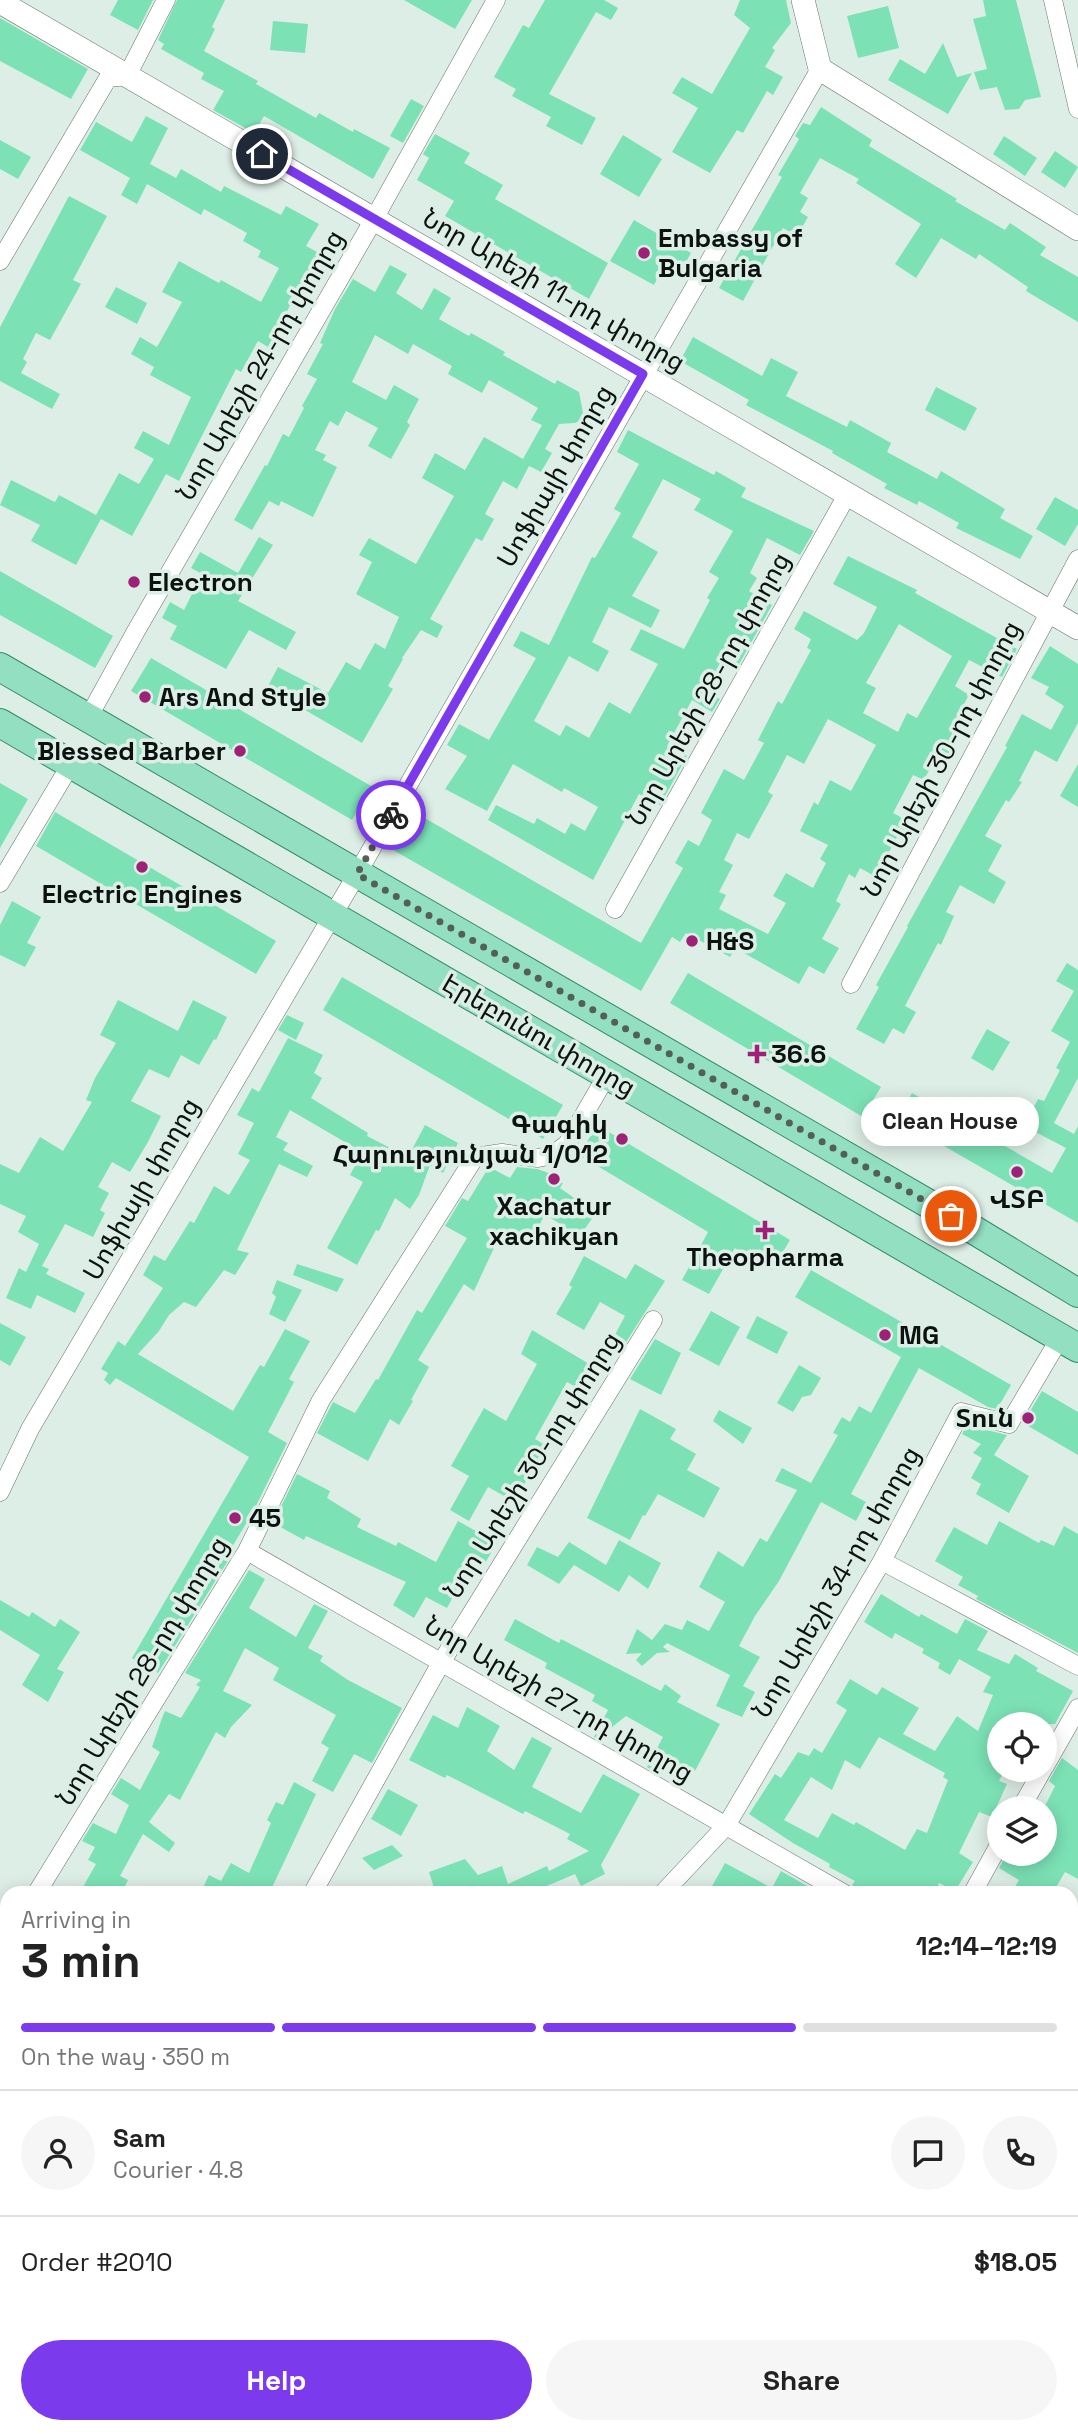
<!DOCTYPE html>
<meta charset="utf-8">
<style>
body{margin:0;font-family:"Space Grotesk","Noto Sans Armenian",sans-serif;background:#f6f6f6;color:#222;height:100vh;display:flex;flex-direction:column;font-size:26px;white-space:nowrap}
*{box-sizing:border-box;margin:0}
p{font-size:23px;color:#767676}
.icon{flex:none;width:38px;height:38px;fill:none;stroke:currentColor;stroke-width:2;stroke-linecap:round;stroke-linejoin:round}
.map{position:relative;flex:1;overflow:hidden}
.panel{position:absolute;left:0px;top:1886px;width:1078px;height:548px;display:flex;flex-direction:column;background:#fff;border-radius:21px 21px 0 0;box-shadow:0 4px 18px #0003}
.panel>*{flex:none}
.fabs{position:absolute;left:987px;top:1712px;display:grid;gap:14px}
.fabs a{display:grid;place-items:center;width:70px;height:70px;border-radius:50%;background:#fff;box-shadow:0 4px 18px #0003;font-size:35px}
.pin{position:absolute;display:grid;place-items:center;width:60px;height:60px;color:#fff;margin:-30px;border:4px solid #fff;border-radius:50%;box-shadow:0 2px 7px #0007}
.courier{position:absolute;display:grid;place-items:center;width:70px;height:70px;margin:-35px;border:5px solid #7c3aed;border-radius:50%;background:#fff;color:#222;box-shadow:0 2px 9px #0007}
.bubble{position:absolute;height:49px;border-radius:24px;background:#fff;box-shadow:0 4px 18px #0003;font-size:23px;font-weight:600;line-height:49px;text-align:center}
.overview em{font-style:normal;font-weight:600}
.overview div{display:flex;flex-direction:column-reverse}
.overview{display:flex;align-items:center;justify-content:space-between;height:119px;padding:0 21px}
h1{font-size:46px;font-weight:600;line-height:52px}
.bar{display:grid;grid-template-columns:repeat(4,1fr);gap:10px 7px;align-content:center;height:84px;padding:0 21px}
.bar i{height:9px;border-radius:5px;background:#e0e0e0}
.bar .active{background:#7c3aed}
.bar p{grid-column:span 4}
.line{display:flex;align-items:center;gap:18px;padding:0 21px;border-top:2px solid #e0e0e0}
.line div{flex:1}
.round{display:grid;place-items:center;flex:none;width:74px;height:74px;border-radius:37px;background:#f6f6f6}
.cta{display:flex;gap:14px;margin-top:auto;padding:14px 21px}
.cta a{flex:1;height:80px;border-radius:42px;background:#7c3aed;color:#fff;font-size:28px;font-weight:600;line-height:80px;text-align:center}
.cta a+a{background:#f6f6f6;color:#222}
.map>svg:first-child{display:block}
</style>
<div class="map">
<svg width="1078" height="2434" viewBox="0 0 1078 2434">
<rect width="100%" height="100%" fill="#ddeee6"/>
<path fill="#7ce2b6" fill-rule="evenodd" d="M118,0H153L138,30L110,15Z
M177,0H225L212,27L215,29L204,51L258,81L256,84L316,118L319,113L353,132L354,129L390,148L373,179L264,116L254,133L213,110L224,91L201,79L204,73L161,49L164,44L158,40Z
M404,0H472L455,29Z
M545,0H604L618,8L611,20L596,12L549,94L596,118L582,145L546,126L551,117L512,96L516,89L494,77L523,25L529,28Z
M740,0H786L791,23L772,48L775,50L765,67L783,77L773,95L767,91L743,133L737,130L710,173L672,152L698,108L672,93L682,77L712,94L750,28L734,15Z
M983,0H1016L1041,97L1025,100L1019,109L1005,110L997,87L980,90L974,72L987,69L973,19L986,16Z
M888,6L899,48L858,58L847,16Z
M0,18L88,69L71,99L0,61Z
M273,21L308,24L305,53L270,50Z
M943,43L957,77L972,73L948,114L888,80L900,59L925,74Z
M411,99L424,106L403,143L390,136Z
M821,107L872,140L869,146L957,199L955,201L1005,230L1010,223L1046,247L1040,255L1078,277V322L1026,291L1028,287L979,254L976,259L941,238L916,278L895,264L921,224L856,183L859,179L820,158L800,193L808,198L800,212L808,217L797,236L783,228L743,301L719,288L782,177L778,175L799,139L795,136L803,123L810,125Z
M146,116L168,128L150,164L176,178L181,169L221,192L224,186L281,215L286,206L319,224L306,246L321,254L305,283L303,281L268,347L258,341L241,372L236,369L179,481L166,474L132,536L101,519L76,565L31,541L40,525L0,505L11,480L55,502L59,495L96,515L119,473L139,484L154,459L134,448L143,431L169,445L191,397L150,375L154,367L131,354L140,337L157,347L182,302L162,292L179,261L219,283L221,280L261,302L279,268L258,257L261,251L243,241L247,233L204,209L201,215L147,184L137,204L121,195L130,178L80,150L96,122L132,142Z
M435,134L470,153L464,163L503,185L495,199L608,263L589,299L445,216L454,201L417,180L429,158L423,154Z
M623,135L662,159L639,197L600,174Z
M1004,136L1037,158L1025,176L993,154Z
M0,140L31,157L18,179L0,169Z
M1055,151L1078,167L1065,188L1041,172Z
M69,196L107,216L73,280L81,284L50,340L36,333L23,359L27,362L21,373L60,394L52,409L0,381V327Z
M634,220L691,253L681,271L675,268L661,271L654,285L610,261Z
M390,265L407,274L396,293L422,310L434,288L451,298L439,319L469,336L471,333L505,352L503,355L555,384L557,380L579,392L583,413L581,420L575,423L559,424L545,449L552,453L541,472L529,466L517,489L503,481L485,514L494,519L482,541L476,538L430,619L443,626L437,638L421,630L402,658L403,659L388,686L393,689L362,743L267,688L278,667L328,693L346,662L360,670L375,643L385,649L399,617L356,594L372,562L359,555L369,538L416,564L454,496L422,478L435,453L465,470L484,437L523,459L542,425L531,420L538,408L489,380L482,393L448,374L452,366L413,344L408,354L375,335L352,382L386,400L394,385L419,399L407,422L410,425L391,459L368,446L378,428L346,411L338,426L330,421L315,450L326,455L323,460L337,467L313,517L281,501L279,506L269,501L252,530L234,520L265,465L267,466L283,434L289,437L304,408L302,406L317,379L307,374L323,344L320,343L335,309L353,279L375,292Z
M116,287L147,303L137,324L105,307Z
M693,337L762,376L771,358L798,372L786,396L847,427L850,420L891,443L887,452L937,479L941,471L1005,509L1000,518L1033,536L1020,559L956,528L959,523L919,501L917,505L884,488L887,484L832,453L833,451L746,405L749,400L680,361Z
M936,387L977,408L965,431L925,410Z
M628,430L714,475L716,471L746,488L741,497L814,531L800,555L767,538L750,573L757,578L749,591L772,605L737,668L724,661L707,692L720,699L712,712L692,700L667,746L687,756L660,805L639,794L593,880L488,820L496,805L534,824L537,818L565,834L571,823L585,831L598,807L564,788L562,792L513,764L487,811L445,789L467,756L447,745L459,724L489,740L536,658L513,646L521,631L549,645L592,557L595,558L621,513L614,509L639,464L617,452ZM663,479L701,499L694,510L733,531L709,572L719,578L707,598L710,600L684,649L641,629L630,650L658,664L630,714L609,702L589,738L566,725L560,736L534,721L569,656L598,672L609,651L592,642L609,607L651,628L660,610L632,596L658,552L632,537Z
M1055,497L1078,510V524L1065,546L1036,529Z
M259,537L273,545L238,601L296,632L286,650L249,630L226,669L170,639L177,626L162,618L170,602L184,610L202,574L191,568L200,552L238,573Z
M848,556L917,590L915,593L1017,649L1002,677L969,660L955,686L969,695L950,729L960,734L948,758L938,753L924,780L913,775L893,813L910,822L901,839L897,837L876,877L860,868L855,878L849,874L836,901L841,904L822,939L839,948L824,974L809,966L799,984L735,948L730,957L686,933L680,942L672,937L641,991L386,846L409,809L641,943L683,868L675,863L688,840L699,846L712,820L701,813L724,769L744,780L764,743L758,740L778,701L782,704L811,650L807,648L811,639L794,629L804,611L857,640L864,633L877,607L833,584ZM899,624L952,656L917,718L907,713L898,732L863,713L876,688L866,683ZM828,719L876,745L851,791L830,780L818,805L814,802L800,831L828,845L820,859L826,863L813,888L786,873L773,896L786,903L768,934L719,909L726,895L719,892L733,865L724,860L737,833L749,839L773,795L768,792L787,755L804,764Z
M0,571L113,636L95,668L0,615Z
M1050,646L1078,664V723L1057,762L1035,750L1019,781L1022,782L1009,802L1006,800L985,836L1002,845L988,871L1006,882L994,904L960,885L946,912L954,916L941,945L938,943L905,1006L916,1012L904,1034L893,1028L884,1044L856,1029L879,987L876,985L908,927L907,926L1007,747L1005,746L1022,714L1051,730L1064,706L1045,694L1049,687L1031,678Z
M151,658L371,786L352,820L131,691Z
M1078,764V807L1060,796Z
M0,783L28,799L0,848Z
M55,812L276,941L256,974L36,846Z
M12,901L41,917L27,943L36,947L25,967L0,955V925Z
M1067,963L1078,970V1078L1054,1123L1074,1134L1078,1126V1223L897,1119L912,1093L1052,1173L1066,1148L1024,1126L1038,1099L1044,1101L1060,1070L1056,1068L1070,1042L1051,1031L1074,991L1056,981Z
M688,973L881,1087L863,1117L670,1003Z
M342,977L563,1105L543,1139L323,1010Z
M118,1000L178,1031L193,1000L227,1017L216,1040L214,1039L199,1065L181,1055L169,1078L149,1069L131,1101L161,1116L148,1142L130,1172L112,1162L98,1187L109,1193L100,1210L105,1213L93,1237L65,1224L42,1266L49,1269L46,1274L85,1293L75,1313L37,1295L31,1309L6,1298L19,1268L26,1272L39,1244L18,1232L26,1216L0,1204V1164L19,1173L40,1137L63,1151L92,1102L86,1100L95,1078L116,1043L100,1035Z
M287,1015L304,1023L296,1040L278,1030Z
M987,1029L1010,1042L993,1071L971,1058Z
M288,1038L323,1055L314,1073L322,1078L311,1098L368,1133L367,1136L408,1157L425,1125L458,1143L443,1173L430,1165L419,1195L410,1209L395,1198L379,1231L376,1230L357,1265L327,1248L363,1182L350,1175L362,1152L290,1110L276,1137L288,1143L283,1150L313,1166L307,1177L279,1164L237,1250L249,1253L235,1275L224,1270L196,1307L184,1302L169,1315L159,1331L138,1354L233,1411L260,1365L264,1367L285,1329L310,1341L289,1379L294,1382L268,1432L287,1443L253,1512L226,1557L229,1559L158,1673L132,1658L249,1457L116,1378L110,1385L104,1380L108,1373L101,1369L118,1341L125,1346L163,1288L143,1275L154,1255L165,1261L190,1221L194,1223L214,1186L229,1195L250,1160L238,1154L254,1123L237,1115L252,1088L259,1092Z
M597,1125L790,1240L772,1270L735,1248L709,1294L682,1280L708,1232L579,1155Z
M489,1167L510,1178L517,1167L537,1169L561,1177L558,1183H563L560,1188L596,1213L579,1237L545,1214L537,1230L534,1228L518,1247L500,1235L474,1291L464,1284L418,1360L429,1367L411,1400L413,1401L399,1425L390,1419L368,1461L317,1433L333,1402L355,1413L376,1379L378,1380L417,1310L422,1313L467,1238L445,1226L462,1198L468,1201Z
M584,1256L626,1279L635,1264L665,1281L621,1350L610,1344L625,1316L600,1302L584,1330L556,1314L572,1287L569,1285Z
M297,1264L344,1279L337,1292L293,1275Z
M811,1270L1011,1385L997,1409L988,1407L919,1368L851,1494L866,1502L856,1521L821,1502L779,1581L755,1616L739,1646L760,1657L743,1686L755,1692L742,1717L716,1706L730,1675L667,1643L663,1647L670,1652L657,1653L642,1666L636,1660L642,1653L626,1654L637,1629L652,1640L665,1624L682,1630L687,1620L709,1631L725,1602L699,1587L718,1551L743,1567L760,1538L767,1542L797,1490L775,1481L782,1468L811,1483L838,1435L833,1433L842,1417L850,1422L859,1406L871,1413L901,1357L795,1297Z
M277,1280L302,1290L285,1322L269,1314L276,1297L272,1293Z
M711,1311L740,1327L719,1366L689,1350Z
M757,1316L788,1332L777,1354L746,1338Z
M0,1323L26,1337L10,1366L0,1360Z
M532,1330L591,1365L579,1389L567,1382L535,1439L545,1445L515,1502L488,1487L469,1521L450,1510L469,1476L451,1466L484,1408L506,1421L537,1364L521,1354Z
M655,1339L681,1353L661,1395L630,1379Z
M799,1365L821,1378L811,1395L802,1397L793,1412L777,1403Z
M1042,1391L1078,1412V1455L1023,1423Z
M640,1409L676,1429L670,1439L696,1454L687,1470L720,1488L704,1518L658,1494L645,1516L643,1515L630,1540L587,1518Z
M719,1410L752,1428L743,1444L713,1421Z
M967,1425L1007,1435L994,1455L1029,1476L1009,1513L976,1494L981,1484L971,1478L982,1458L973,1453L981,1444L962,1434Z
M297,1474L330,1491L327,1498L361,1519L357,1527L396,1546L398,1542L436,1562L458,1521L497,1543L485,1563L474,1557L447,1608L426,1597L414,1618L393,1605L406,1582L306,1536L304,1540L273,1523Z
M999,1521L1039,1543L1041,1540L1054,1546L1064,1526L1078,1534V1653L976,1599L978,1596L958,1585L963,1577L935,1561L954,1527L987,1545Z
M619,1540L661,1563L648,1589L629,1575L619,1592L574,1565L559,1584L527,1565L537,1547L558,1557L569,1542L606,1565Z
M249,1570L265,1579L249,1608L296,1637L314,1604L328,1611L308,1648L323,1656L320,1661L348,1680L402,1708L372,1763L354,1754L333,1792L312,1781L329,1748L321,1743L336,1715L273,1680L279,1668L245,1648L223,1691L252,1705L231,1727L225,1738L216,1732L180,1800L169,1794L149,1822L175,1843L169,1852L143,1834L120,1876L128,1880L121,1894H79L96,1864L88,1860L95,1847L82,1841L93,1823L116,1834L129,1805L111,1794L121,1778L140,1790L160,1752L152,1747L162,1718L165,1711L181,1718L200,1687L196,1685L201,1680L185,1673Z
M881,1594L919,1617L921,1614L957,1634L965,1619L988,1631L977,1650L1009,1664L1015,1654L1038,1668L1036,1671L1073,1691L1055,1724H999V1732L992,1744L999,1748V1769H1005L999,1781L1007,1784L992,1817L979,1812L959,1853L973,1862L955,1891L939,1883L935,1894L862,1893L852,1885L855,1881L829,1867L830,1864L793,1843L749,1814L775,1774L781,1778L798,1752L809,1756L814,1748L822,1753L847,1710L836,1703L850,1679L877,1695L882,1687L919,1708L903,1734L935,1751L957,1716L978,1731L993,1695L983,1692L991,1677L959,1659L950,1675L938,1668L940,1663L922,1653L924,1649L895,1633L892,1639L864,1622ZM879,1737L945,1773L943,1777L948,1780L927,1833L917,1829L905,1850L856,1822L854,1825L832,1813L818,1838L784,1820L811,1777L832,1790L845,1760L860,1769Z
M0,1600L29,1617L32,1612L55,1627L60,1619L80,1632L57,1669L64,1672L48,1702L22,1685L40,1655L0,1630Z
M515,1619L559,1643L561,1639L661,1691L665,1684L681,1696L677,1702L720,1724L695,1771L670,1759L661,1775L647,1767L663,1737L626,1716L597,1739L594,1737L608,1710L592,1701L595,1695L545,1668L547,1663L504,1640Z
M467,1707L500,1726L487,1751L514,1770L532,1737L552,1748L532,1787L581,1813L603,1774L640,1794L601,1865L605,1874L581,1886L575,1874L528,1894H436L429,1872L465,1859L478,1875L502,1866L508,1884L547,1866L549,1871L589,1851L567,1839L570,1834L525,1811L523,1814L447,1775L445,1778L409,1760L433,1715L458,1728Z
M1062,1758L1078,1770V1879L1065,1872L1055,1889L1046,1886L1042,1894H1011L1019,1880L999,1868L1007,1853H1045V1806L1055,1786L1049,1781Z
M294,1782L316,1794L269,1894H200L209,1875L221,1881L231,1863L249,1873L271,1823L267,1820L276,1802L283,1805Z
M388,1789L418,1805L401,1836L371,1819Z
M392,1845L403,1856L374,1870L362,1858Z
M725,1863L772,1888L781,1871L821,1894H722L711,1888Z"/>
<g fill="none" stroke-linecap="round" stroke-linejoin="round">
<g stroke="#64736c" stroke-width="19">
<path id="minor" d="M1053,0L1078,109
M0,261L108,78L127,76L166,0
M88,718L136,631L374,219L496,0
M0,883L71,764
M615,909L847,495
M851,984L1078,559
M0,1492L30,1429L357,874L820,69
M247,1551L845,1894
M882,1561L1078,1666
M1045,1766L1078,1708
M1021,1808L1043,1769
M36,1894L247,1551L321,1400L475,1157L502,1153L538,1158L553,1155L567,1144L607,1075
M312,1894L442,1661L653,1320
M662,1894L726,1826L882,1561L961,1412L1009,1424L1060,1338
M972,1894L999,1845
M0,1953L7,1941
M0,1990L7,1994
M1071,2023L1078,2027
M0,2201L7,2197
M1071,2208L1078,2209
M340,2427L344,2434
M818,2427L822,2434
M54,2434L70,2427
M477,2434L492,2427"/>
</g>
<g stroke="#64736c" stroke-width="24">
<path id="tertiary" d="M803,0L820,69L1078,229
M0,2L1078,628"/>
</g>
<g stroke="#348968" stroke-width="30">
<path id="primary" d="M0,667L974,1230L1078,1293
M0,723L1078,1348"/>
</g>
<use href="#minor" stroke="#fff" stroke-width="18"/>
<use href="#tertiary" stroke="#fff" stroke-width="23"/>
<use href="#primary" stroke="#92dfc1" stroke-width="28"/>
</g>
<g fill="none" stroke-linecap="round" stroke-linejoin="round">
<path stroke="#555f5a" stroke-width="7" stroke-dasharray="0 12.6" d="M391,815L357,874L951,1216"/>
<path stroke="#7c3aed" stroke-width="9" d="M262,154L643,374L391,815"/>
</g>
<g fill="#9d2176" stroke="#ddeee6" stroke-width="2.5">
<circle cx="644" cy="253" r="7"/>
<circle cx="134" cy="582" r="7"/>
<circle cx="145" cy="697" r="7"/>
<circle cx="240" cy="751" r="7"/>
<circle cx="142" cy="867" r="7"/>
<circle cx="692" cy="941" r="7"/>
<path d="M753.5 1043.5h7v7h7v7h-7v7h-7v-7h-7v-7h7z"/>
<circle cx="622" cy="1139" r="7"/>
<circle cx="1017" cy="1172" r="7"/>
<circle cx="554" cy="1179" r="7"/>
<path d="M761.5 1219.5h7v7h7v7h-7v7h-7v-7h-7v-7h7z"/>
<circle cx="885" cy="1335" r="7"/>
<circle cx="1028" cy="1418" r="7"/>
<circle cx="235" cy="1518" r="7"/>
</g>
<g text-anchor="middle" stroke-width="7" stroke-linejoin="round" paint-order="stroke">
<g font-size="26" font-weight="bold" fill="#0c120f" stroke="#ddeee6" text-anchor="start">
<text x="658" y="247">Embassy of<tspan x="658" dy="30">Bulgaria</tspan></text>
<text x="148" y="591">Electron</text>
<text x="159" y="706">Ars And Style</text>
<text x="226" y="760" text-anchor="end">Blessed Barber</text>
<text x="142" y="903" text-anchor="middle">Electric Engines</text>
<text x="706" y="950">H&amp;S</text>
<text x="771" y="1063">36.6</text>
<text x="608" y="1133" text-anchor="end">Գագիկ<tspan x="608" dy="30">Հարությունյան 1/012</tspan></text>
<text x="1017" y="1208" text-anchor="middle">ՎՏԲ</text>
<text x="554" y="1215" text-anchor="middle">Xachatur<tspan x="554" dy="30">xachikyan</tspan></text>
<text x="765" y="1266" text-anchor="middle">Theopharma</text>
<text x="899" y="1344">MG</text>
<text x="1014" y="1427" text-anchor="end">Տուն</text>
<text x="249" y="1527">45</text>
</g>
<g font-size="26" fill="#0c120f" stroke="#ddeee6">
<text transform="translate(554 290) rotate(30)" y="9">Նոր Արեշի 11-րդ փողոց</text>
<text transform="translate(260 365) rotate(-60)" y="9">Նոր Արեշի 24-րդ փողոց</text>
<text transform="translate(555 476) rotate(-60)" y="9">Սոֆիայի փողոց</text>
<text transform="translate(708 689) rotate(-61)" y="9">Նոր Արեշի 28-րդ փողոց</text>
<text transform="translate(941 759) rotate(-62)" y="9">Նոր Արեշի 30-րդ փողոց</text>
<text transform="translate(539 1035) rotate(30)" y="9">Էրեբունու փողոց</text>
<text transform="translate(141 1189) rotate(-60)" y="9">Սոֆիայի փողոց</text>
<text transform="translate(532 1465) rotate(-58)" y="9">Նոր Արեշի 30-րդ փողոց</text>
<text transform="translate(836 1582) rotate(-60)" y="9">Նոր Արեշի 34-րդ փողոց</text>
<text transform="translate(142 1671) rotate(-59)" y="9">Նոր Արեշի 28-րդ փողոց</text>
<text transform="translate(559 1699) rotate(30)" y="9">Նոր Արեշի 27-րդ փողոց</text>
</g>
</g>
</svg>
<div class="fabs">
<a><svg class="icon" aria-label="locate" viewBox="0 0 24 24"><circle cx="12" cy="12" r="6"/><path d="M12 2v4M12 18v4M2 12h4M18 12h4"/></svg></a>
<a><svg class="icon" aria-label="layers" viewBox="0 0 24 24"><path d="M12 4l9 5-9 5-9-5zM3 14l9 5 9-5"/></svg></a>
</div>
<div class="pin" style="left:951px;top:1216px;background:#ea580c"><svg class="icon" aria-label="bag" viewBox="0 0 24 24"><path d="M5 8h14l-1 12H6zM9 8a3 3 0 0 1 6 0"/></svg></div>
<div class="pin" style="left:262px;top:154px;background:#1f2937"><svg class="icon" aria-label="home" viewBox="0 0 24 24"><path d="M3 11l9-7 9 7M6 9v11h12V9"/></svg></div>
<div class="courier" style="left:391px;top:815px"><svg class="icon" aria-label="bike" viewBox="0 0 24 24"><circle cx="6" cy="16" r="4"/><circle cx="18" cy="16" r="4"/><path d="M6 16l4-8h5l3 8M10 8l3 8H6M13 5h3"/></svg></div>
<div class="bubble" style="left:861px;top:1097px;width:178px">Clean House</div>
<section class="panel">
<div class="overview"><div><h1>3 min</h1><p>Arriving in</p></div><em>12:14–12:19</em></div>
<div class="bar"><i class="active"></i><i class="active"></i><i class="active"></i><i></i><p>On the way · 350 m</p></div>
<div class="line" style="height:126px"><a class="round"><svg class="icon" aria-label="person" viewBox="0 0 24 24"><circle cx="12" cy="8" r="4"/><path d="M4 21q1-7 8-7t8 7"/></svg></a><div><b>Sam</b><p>Courier · 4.8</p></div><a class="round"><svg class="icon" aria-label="chat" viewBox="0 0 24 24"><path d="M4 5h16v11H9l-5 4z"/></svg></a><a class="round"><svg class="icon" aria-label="phone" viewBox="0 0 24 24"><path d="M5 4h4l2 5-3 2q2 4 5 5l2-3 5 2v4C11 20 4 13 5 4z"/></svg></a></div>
<div class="line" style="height:91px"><div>Order #2010</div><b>$18.05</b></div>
<div class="cta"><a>Help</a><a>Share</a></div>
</section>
</div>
